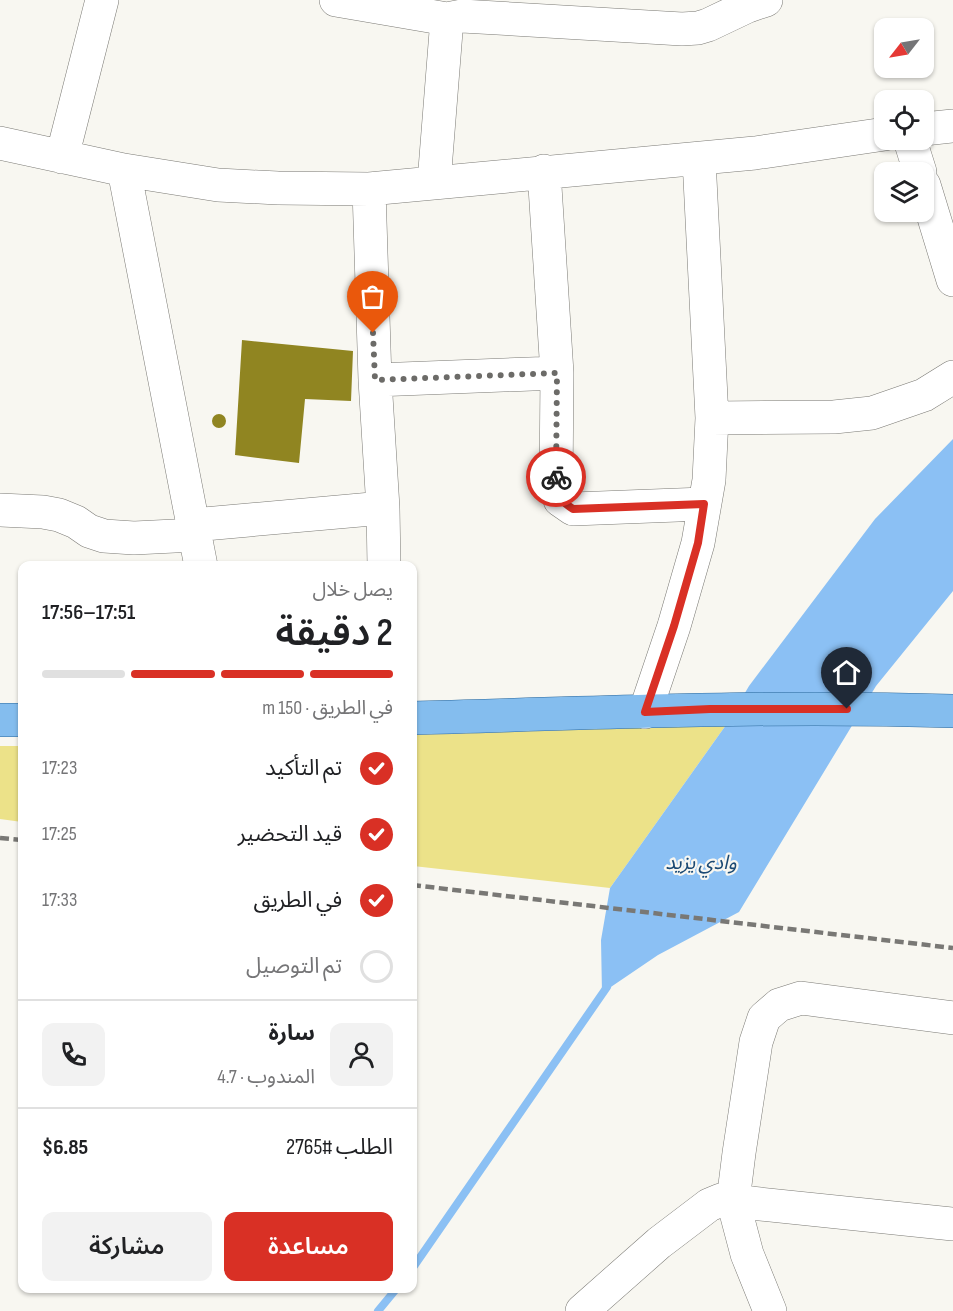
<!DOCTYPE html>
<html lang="ar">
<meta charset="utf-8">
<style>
body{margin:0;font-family:"Sofia Sans Condensed","Noto Sans Arabic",sans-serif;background:#f2f2f2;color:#202124;direction:rtl;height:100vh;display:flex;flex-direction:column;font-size:22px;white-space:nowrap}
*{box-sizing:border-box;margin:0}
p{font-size:20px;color:#757577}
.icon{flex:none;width:33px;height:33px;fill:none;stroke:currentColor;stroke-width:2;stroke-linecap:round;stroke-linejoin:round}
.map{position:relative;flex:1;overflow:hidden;direction:ltr}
.sheet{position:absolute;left:18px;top:561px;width:399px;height:732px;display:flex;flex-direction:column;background:#fff;border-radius:12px;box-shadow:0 2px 4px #0004;direction:rtl}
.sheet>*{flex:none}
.needle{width:39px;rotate:239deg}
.fabs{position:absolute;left:874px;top:18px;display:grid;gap:12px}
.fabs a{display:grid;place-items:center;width:60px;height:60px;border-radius:12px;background:#fff;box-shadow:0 2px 4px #0004;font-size:30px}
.pin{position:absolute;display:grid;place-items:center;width:51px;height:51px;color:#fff;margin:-62px -26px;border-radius:50% 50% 50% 0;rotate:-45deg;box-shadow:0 0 6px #0007}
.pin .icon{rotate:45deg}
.courier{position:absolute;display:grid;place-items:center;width:60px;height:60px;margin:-30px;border:4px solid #d93025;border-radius:50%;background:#fff;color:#222;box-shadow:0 2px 8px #0007}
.headline em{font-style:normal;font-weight:600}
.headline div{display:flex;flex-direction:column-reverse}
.headline{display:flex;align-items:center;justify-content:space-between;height:102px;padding:0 24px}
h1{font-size:39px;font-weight:600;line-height:45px}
.bar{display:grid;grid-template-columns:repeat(4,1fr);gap:9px 6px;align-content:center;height:72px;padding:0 24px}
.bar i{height:8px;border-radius:4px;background:#e0e0e0}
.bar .active{background:#d93025}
.bar p{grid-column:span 4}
.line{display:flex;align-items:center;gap:15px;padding:0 24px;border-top:2px solid #e0e0e0}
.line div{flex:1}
.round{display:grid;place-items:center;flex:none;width:63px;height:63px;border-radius:12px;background:#f2f2f2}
ol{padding:0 24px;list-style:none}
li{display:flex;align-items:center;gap:18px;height:66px}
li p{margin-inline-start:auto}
li .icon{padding:6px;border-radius:50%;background:#d93025;color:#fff;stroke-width:4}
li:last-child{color:#757577}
li i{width:33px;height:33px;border:3px solid #e0e0e0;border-radius:50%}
.action{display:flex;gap:12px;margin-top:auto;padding:12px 24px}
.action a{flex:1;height:69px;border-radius:12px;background:#d93025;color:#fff;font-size:24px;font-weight:600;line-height:69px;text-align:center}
.action a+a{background:#f2f2f2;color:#202124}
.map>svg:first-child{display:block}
</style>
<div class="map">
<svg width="953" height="1311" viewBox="0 0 953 1311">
<rect width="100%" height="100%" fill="#f8f7f1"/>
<path fill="#ece289" d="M726,725L610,888L413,866L412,735Z
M0,746H22V822L0,819Z"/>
<path fill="#8bc0f4" d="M953,439V591L876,686L739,912L658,955L602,993L601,940L610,888L726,725L749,686L875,519Z"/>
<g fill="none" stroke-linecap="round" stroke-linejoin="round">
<path stroke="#8bc0f4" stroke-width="8" d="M412,1269L607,987
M378,1311L397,1288"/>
</g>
<path fill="#908521" d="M242,340L353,351L351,401L305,399L299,463L235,455Z
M212 421a7 7 0 1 1 14 0a7 7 0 1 1-14 0Z"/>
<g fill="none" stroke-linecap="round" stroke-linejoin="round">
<g stroke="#7b7a75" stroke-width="34">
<path id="minor" d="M336,0L447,19L462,16L682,29L698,28L708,25L748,6L766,0
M924,129L953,126
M910,140L920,172
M0,143L124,170L218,185L278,188L369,189L755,153L885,134
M62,157L102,0
M124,170L201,566
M544,171L557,373L556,487L560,500L573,509L704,504
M434,182L447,19
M924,185L953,280
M375,380L557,373
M712,418L834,417L872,413L924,395L953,377
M383,508L384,566
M0,510L43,512L59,515L76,522L89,531L104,536L134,538L195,535
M193,525L383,508L375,380L369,189
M645,712L674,626L698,543L709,480L712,418L699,159
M582,1311L659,1243L709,1205L721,1200L953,1224
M770,1311L747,1254L733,1201L739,1153L756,1042L764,1018L779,1005L801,998L953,1018"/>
</g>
<g stroke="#2c699d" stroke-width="34">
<path id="major" d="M412,718C593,713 773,705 953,711
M0,720H22"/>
</g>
<use href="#minor" stroke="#fff" stroke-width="33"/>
<use href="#major" stroke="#84bdee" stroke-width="33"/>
<path stroke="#797875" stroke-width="4.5" stroke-dasharray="9 4.5" stroke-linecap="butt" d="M0,838L22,840
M412,885L953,948"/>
</g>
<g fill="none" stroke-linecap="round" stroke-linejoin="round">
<path stroke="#6c6b68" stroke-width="6" stroke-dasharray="0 10.8" d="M373,333L375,380L557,373L556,477"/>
<path stroke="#d93025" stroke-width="8" d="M556,477C556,496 558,499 573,509L704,504L698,543L674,626L645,712L710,709H847"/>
</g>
<g text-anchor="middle" stroke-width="4.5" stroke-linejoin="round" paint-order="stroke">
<g font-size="20" font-style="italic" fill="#1a4973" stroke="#f8f7f1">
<text x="701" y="869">وادي يزيد</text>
</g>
</g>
</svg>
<div class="fabs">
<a><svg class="needle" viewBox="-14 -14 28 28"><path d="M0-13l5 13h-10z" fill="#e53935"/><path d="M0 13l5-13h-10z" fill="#757577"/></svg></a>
<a><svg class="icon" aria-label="locate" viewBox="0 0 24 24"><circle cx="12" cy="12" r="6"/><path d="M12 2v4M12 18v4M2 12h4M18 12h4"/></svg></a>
<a><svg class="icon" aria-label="layers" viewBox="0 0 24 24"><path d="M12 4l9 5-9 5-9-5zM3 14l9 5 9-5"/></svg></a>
</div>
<div class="pin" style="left:373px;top:333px;background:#ea580c"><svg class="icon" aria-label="bag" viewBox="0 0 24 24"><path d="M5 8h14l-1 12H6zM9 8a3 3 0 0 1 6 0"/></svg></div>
<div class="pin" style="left:847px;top:709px;background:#1f2937"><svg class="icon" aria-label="home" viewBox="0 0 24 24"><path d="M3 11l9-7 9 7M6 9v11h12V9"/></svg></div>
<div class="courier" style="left:556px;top:477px"><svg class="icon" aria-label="bike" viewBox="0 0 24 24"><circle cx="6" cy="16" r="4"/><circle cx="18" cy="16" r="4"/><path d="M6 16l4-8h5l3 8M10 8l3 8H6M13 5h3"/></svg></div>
<section class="sheet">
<div class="headline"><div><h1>2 دقيقة</h1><p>يصل خلال</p></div><em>17:51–17:56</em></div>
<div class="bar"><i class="active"></i><i class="active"></i><i class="active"></i><i></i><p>في الطريق · 150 m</p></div>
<ol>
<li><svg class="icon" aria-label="check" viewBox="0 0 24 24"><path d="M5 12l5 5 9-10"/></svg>تم التأكيد<p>17:23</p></li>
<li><svg class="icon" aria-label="check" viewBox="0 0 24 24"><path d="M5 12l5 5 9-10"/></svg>قيد التحضير<p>17:25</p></li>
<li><svg class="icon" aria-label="check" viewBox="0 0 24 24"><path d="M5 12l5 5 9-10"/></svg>في الطريق<p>17:33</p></li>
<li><i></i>تم التوصيل</li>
</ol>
<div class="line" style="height:108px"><a class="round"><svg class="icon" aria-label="person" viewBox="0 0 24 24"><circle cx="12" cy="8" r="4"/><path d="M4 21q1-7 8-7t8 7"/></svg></a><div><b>سارة</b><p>المندوب · 4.7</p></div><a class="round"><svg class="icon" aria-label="phone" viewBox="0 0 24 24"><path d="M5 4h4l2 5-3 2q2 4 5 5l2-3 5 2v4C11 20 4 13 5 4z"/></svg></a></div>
<div class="line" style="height:78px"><div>الطلب #2765</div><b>$6.85</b></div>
<div class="action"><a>مساعدة</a><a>مشاركة</a></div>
</section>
</div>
